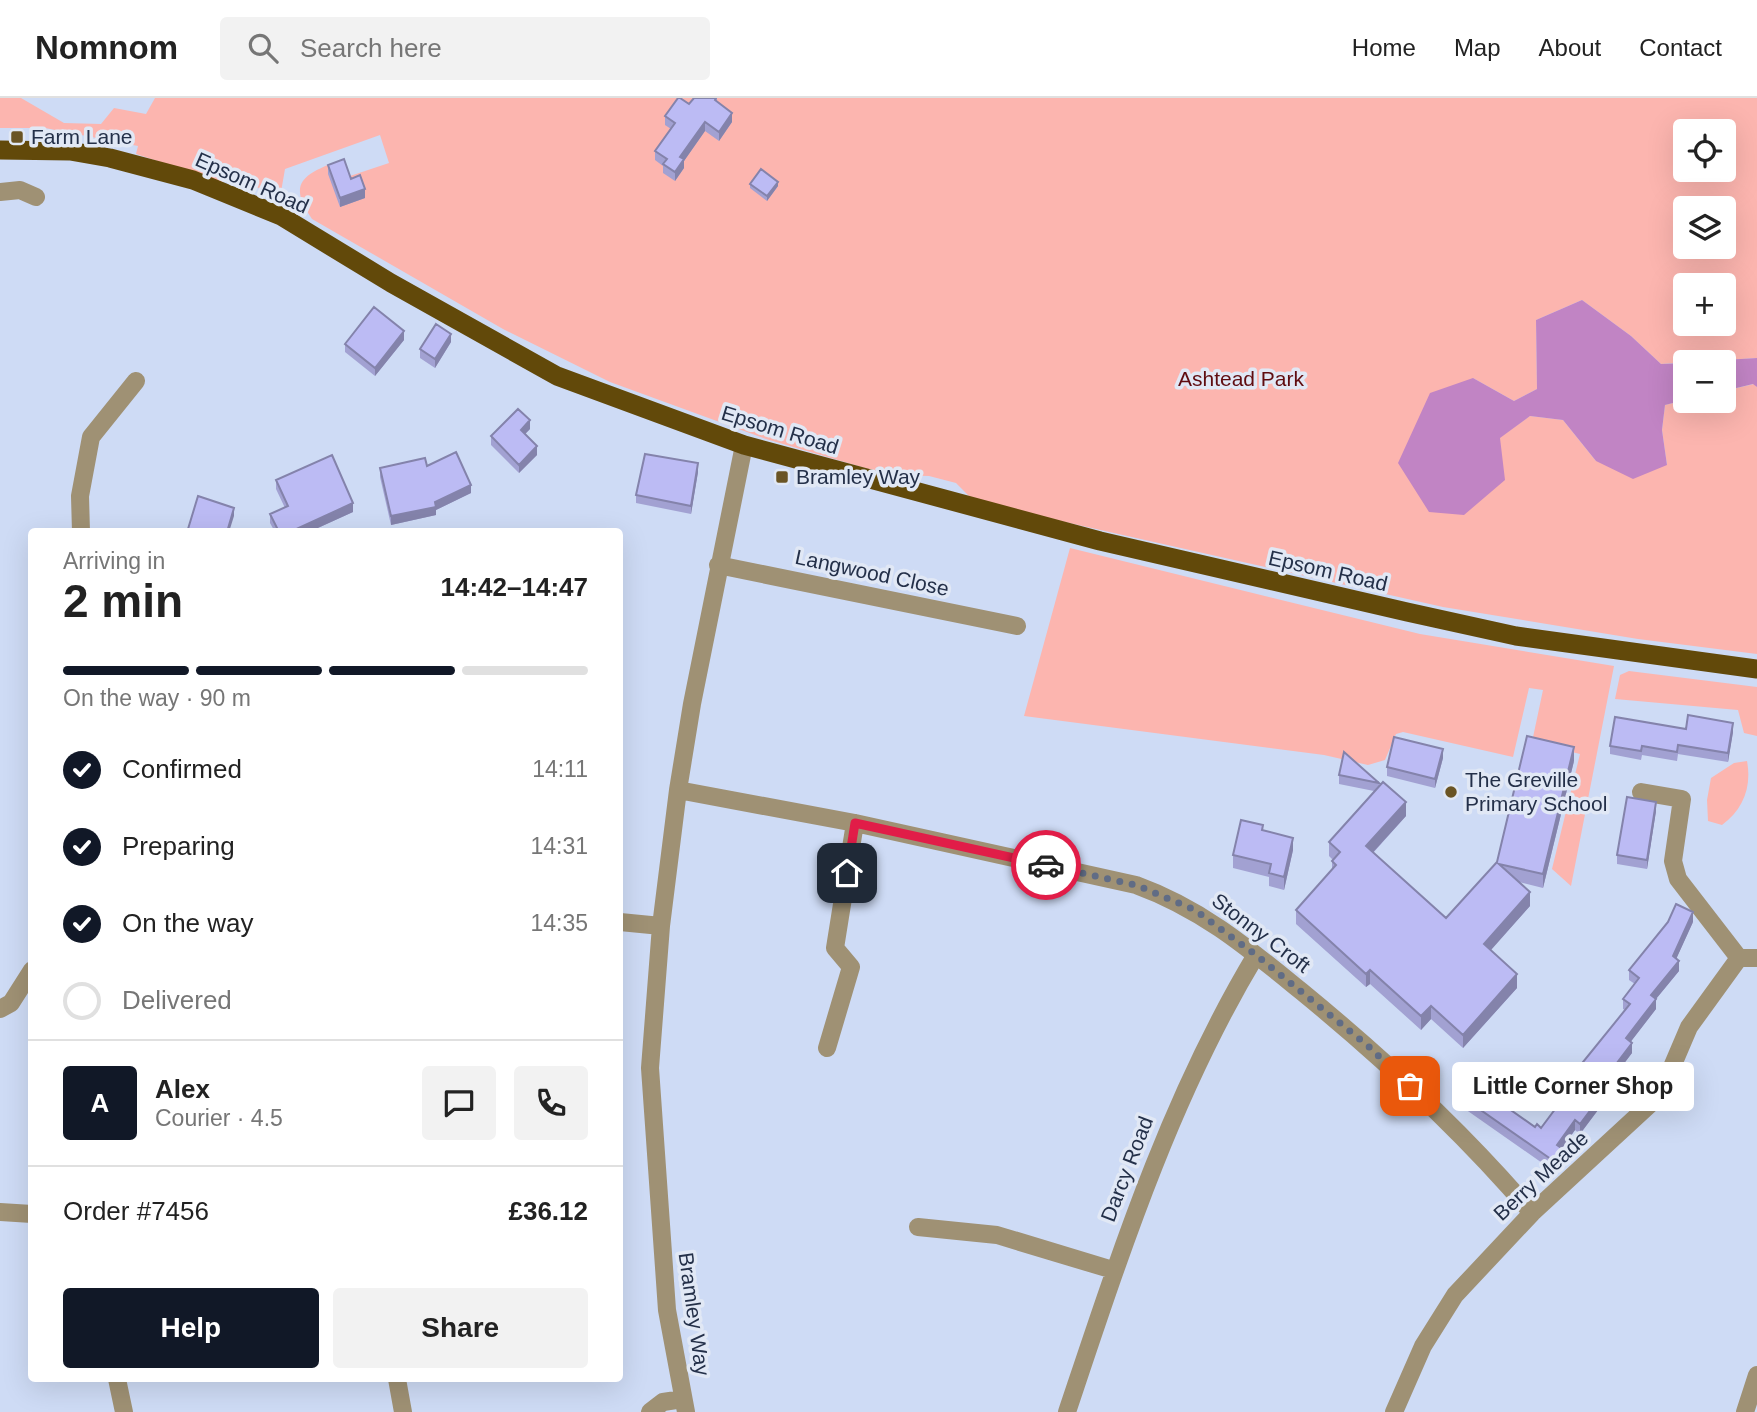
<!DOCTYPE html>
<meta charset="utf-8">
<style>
body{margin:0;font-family:Arial,sans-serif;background:#f2f2f2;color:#222;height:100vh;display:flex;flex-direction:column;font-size:26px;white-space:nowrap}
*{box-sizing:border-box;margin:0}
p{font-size:23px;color:#767676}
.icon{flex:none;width:38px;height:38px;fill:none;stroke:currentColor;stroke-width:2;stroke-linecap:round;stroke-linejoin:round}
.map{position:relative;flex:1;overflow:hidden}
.details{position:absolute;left:28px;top:430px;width:595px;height:854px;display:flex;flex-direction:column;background:#fff;border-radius:7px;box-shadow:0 7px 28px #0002}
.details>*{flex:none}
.tools{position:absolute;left:1673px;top:21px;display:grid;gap:14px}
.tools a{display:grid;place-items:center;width:63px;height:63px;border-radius:7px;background:#fff;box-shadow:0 7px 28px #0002;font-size:35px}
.pin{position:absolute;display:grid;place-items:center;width:60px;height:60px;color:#fff;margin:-30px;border-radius:14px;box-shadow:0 4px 10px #0006}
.courier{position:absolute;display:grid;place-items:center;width:70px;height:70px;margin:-35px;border:5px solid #e11d48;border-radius:50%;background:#fff;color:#222;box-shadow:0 2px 9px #0007}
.bubble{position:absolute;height:49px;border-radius:7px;background:#fff;box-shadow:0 7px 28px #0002;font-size:23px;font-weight:600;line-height:49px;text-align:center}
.head em{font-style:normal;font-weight:600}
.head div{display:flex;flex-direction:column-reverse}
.head{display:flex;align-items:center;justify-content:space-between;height:119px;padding:0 35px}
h1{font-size:46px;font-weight:600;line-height:52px}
.bar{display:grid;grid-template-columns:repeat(4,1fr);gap:10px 7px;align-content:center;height:84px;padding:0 35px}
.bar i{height:9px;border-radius:5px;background:#e0e0e0}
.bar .selected{background:#111827}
.bar p{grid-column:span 4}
.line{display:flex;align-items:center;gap:18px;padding:0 35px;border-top:2px solid #e0e0e0}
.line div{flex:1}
.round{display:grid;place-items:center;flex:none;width:74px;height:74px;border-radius:7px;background:#f2f2f2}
ol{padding:0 35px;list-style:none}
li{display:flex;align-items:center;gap:21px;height:77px}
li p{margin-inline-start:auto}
li .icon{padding:7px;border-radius:50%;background:#111827;color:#fff;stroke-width:4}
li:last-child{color:#767676}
li i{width:38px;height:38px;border:4px solid #e0e0e0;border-radius:50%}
.button{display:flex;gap:14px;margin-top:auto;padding:14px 35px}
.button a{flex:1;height:80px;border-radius:7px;background:#111827;color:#fff;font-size:28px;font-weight:600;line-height:80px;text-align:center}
.button a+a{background:#f2f2f2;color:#222}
header{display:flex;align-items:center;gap:42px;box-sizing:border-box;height:98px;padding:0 35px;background:#fff;border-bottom:2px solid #e0e0e0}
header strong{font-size:33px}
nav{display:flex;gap:38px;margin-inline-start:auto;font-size:24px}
.search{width:490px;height:63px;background:#f2f2f2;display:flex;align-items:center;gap:18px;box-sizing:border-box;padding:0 24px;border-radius:7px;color:#767676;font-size:26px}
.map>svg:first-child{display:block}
</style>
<header>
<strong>Nomnom</strong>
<div class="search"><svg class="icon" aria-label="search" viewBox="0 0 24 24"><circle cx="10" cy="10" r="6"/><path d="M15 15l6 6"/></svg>Search here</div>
<nav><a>Home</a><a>Map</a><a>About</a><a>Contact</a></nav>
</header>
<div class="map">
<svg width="1757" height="1314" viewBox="0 0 1757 1314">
<rect width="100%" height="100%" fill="#cedbf5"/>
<path fill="#fcb5af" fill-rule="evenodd" d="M0,0H21L64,25L101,26L114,10L146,16L155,0H1757V260L1661,266L1631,238L1582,202L1536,222L1537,291L1514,303L1473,280L1499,340L1530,318L1563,322L1596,363L1667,367L1662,332L1665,307L1685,302L1724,303V293L1754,286L1757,289V556L1638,541L1443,509L1012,412L970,399L956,385L929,378L889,377L766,341L610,284L503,231L312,121C286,84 305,76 340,62L347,79L389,65L380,37L285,71L281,94L274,97L234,79L221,84L136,56L138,48L45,30H0ZM1685,33H1724V72H1685ZM1685,110H1724V149H1685ZM1685,187H1724V226H1685Z
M1070,450L1420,536L1614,568L1571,788L1552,771L1580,656L1532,644L1543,592L1529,590L1513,659L1403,634L1396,636L1385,662L1368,667L1324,657L1024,618Z
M1629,573L1757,589V638L1744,635L1738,612L1615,601L1620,577Z
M1747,663C1752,689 1743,712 1722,727L1708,723L1707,702L1711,680L1734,665Z"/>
<path fill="#c184c4" d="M1582,202L1631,238L1661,266L1685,265V302L1665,307L1662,332L1667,367L1633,381L1596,363L1563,322L1530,318L1500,340L1505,382L1464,417L1429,414L1398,365L1430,295L1473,280L1514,303L1537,291L1536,222Z
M1757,260V289L1753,286L1724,293V264H1692Z"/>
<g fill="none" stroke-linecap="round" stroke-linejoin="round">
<path stroke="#9f9174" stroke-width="18" d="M0,94L20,92L36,99
M81,434L80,398L91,339L136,283
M718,467L1017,528
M678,692L855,725L1136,787C1202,811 1248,850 1301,893C1384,961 1463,1034 1532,1115
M1641,694L1682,701L1673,763L1678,781L1739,860
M620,824L661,828
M0,911L11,905L32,872
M827,950L851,869L835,850L855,725
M0,1114L32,1116
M918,1129L997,1137L1113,1172
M117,1281L124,1314
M397,1281L403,1314
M650,1314L663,1304L683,1301
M686,1314L667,1212L650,970L661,828L678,692L692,606L744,347
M1067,1314C1120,1156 1170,1000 1256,857
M1394,1314L1423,1248L1455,1197L1532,1115L1660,997L1689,929L1739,860H1757
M1745,1314L1757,1277"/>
<path stroke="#62490a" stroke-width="19" d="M0,52L70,53L110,60L193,82L281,118L391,185L557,278L744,347L1100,443L1407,514L1516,538L1757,571"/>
</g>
<path fill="#a2a1d2" d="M717,0V4L732,24L719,43L705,33L684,63V70L675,83L663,75V68L655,62V53L671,31L665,27V18L689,6Z
M328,67L351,81L365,100L340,109L328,76Z
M750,86L778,88L767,103L750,90Z
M404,242L375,278L345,254V246Z
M451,244L435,270L420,260V251Z
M530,331L525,336L537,357L519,375L491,347V338Z
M427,368L471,395L436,412V417L391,427L380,379V370Z
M698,374L691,416L636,405V397Z
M276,382L353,414L309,434H275L270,425V416L285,410L276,391Z
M1686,631L1733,634L1728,664L1678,656L1677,663L1642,657L1641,662L1610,656V648Z
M1443,660L1435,690L1387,678V669Z
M1574,663L1543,790L1519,784L1530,808L1490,852L1517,890L1463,950L1431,921L1421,932L1370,886L1366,889L1296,826V812L1332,771V763L1333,762L1329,758V744L1374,693L1339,686V677L1379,685V688L1406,718L1373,755L1446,820L1497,764Z
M1656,713L1647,771L1617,766V757Z
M1263,733L1293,752L1284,792L1269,788V779L1233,770V757Z
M1693,824L1676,861L1679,873L1656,901V911L1631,943L1632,955L1609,985L1610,996L1580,1036L1575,1032L1562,1051L1564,1062L1555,1074L1465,1011V1001L1495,995L1492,999L1535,1029L1541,1030L1583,973V964L1625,912L1623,911V901L1635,886L1629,882V872Z"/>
<path fill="#8483ab" d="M732,15V24L719,43V34Z
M705,24V33L684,63V70L675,83V74L680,59Z
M778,84V88L767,103V98Z
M365,91V100L340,109V100Z
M404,233V242L375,278V270Z
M451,236V244L435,270V261Z
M530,322V331L521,340V332Z
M537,348V357L519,375V367Z
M698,365V374L691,416V408Z
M471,387V395L436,412V417L391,427V418L435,404Z
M353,405V414L309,434H290Z
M234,410V418L229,434H227Z
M1733,625V634L1728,664V655Z
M1574,649V663L1543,790V776Z
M1443,651V660L1435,690V681Z
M1406,704V718L1366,762V748Z
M1656,704V713L1647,771V762Z
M1293,740V752L1284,792V779Z
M1530,794V808L1484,860V846Z
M1693,814V824L1673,868V858Z
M1679,863V873L1651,907V897Z
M1370,872V886L1366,889V876Z
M1517,876V890L1463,950V937Z
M1656,901V911L1626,950V940Z
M1431,908V921L1421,932V918Z
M1632,945V955L1604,992V982Z
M1495,985V995L1488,1006V996Z
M1610,986V996L1580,1036V1026Z
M1575,1022V1032L1557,1057V1047Z
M1564,1052V1062L1555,1074V1064Z"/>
<path fill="#bcbbf4" stroke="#8483ab" stroke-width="2" d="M678,0H680L689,6L694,0H716L715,2L732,15L719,34L705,24L680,59L684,61L675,74L663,66L667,61L655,53L675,25L665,18Z
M344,61L351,81L360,77L365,91L340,100L328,67Z
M761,71L778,84L767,98L750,86Z
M374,209L404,233L375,270L345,246Z
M436,226L451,236L435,261L420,251Z
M518,311L530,322L521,332L537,348L519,367L491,338Z
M456,354L471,387L435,404L436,409L391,418L380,370L425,360L427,368Z
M645,356L698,365L691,408L636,397Z
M332,357L353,405L290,434H279L270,416L288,408L276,382Z
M198,398L234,410L227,434H198L188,431Z
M1688,617L1733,625L1728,655L1678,647L1677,654L1642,648L1641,653L1610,648L1615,619L1686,631Z
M1527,638L1574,649L1543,776L1499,766L1530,794L1484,846L1517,876L1463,937L1431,908L1421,918L1370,872L1366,876L1296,812L1336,767L1332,763L1340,754L1329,744L1383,684L1406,704L1366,748L1446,820L1497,764Z
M1394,639L1443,651L1435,681L1387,669Z
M1344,654L1379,685L1339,677Z
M1627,699L1656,704L1647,762L1617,757Z
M1241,722L1263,727L1262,732L1293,740L1284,779L1269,775L1271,766L1233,757Z
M1676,806L1693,814L1673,858L1679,863L1651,897L1656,901L1626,940L1632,945L1604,982L1610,986L1580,1026L1575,1022L1557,1047L1564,1052L1555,1064L1465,1001L1482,976L1495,985L1488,996L1535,1029L1537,1026L1541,1030L1588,967L1583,964L1630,906L1623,901L1639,880L1629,872L1668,824Z"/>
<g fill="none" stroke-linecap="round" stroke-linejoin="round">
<path stroke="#606c85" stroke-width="7" stroke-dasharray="0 12.6" d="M1046,767L1136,787L1195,812L1256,857L1367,947L1410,988"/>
<path stroke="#e11d48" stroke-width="9" d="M847,775L855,725L1046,767"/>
</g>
<g fill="#6a5424" stroke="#e1e8f5" stroke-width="2.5">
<rect x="10" y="32" width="14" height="14" rx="3.5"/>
<rect x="775" y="372" width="14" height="14" rx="3.5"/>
<circle cx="1451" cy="694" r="7"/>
</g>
<g text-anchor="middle" stroke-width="7" stroke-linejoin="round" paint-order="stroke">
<g font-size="21" fill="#243049" stroke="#e1e8f5" text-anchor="start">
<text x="31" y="46">Farm Lane</text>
<text x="796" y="386">Bramley Way</text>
<text x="1465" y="689">The Greville<tspan x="1465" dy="24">Primary School</tspan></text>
</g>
<g font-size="21" fill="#243049" stroke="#e1e8f5">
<text transform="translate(252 85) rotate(24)" y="7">Epsom Road</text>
<text transform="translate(780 332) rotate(17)" y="7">Epsom Road</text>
<text transform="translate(1328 473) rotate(13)" y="7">Epsom Road</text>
<text transform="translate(872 475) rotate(12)" y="7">Langwood Close</text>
<text transform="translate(1261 835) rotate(37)" y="7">Stonny Croft</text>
<text transform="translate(1127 1071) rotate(-69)" y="7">Darcy Road</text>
<text transform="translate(1541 1078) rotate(-43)" y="7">Berry Meade</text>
<text transform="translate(694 1216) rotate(82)" y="7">Bramley Way</text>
</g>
<g font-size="21" fill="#5f0c10" stroke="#e1e8f5">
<text x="1241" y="288">Ashtead Park</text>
</g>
</g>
</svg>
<div class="tools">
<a><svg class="icon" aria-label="locate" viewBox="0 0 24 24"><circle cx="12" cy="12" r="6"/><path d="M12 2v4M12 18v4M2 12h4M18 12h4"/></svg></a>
<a><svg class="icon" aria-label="layers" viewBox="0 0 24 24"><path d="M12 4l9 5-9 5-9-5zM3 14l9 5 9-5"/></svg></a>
<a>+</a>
<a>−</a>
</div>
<div class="pin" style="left:1410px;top:988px;background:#ea580c"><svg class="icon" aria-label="bag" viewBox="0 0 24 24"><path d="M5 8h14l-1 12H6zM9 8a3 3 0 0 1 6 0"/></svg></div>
<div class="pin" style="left:847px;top:775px;background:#1f2937"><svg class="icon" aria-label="home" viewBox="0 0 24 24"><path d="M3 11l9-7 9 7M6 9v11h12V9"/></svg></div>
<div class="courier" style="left:1046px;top:767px"><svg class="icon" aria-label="car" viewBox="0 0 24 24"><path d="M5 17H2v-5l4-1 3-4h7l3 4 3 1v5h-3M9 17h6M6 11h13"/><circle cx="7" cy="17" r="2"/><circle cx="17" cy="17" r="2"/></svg></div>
<div class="bubble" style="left:1452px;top:964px;width:242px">Little Corner Shop</div>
<section class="details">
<div class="head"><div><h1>2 min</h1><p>Arriving in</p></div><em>14:42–14:47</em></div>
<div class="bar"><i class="selected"></i><i class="selected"></i><i class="selected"></i><i></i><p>On the way · 90 m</p></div>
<ol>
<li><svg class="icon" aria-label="check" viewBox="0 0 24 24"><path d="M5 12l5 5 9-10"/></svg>Confirmed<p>14:11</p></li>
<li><svg class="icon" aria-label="check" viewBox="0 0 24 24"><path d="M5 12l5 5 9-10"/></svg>Preparing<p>14:31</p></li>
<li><svg class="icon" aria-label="check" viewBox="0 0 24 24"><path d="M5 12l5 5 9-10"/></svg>On the way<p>14:35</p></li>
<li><i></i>Delivered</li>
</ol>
<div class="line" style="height:126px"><b class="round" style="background:#111827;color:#fff">A</b><div><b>Alex</b><p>Courier · 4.5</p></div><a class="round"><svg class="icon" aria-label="chat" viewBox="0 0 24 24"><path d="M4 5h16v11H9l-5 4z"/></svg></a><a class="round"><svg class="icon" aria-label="phone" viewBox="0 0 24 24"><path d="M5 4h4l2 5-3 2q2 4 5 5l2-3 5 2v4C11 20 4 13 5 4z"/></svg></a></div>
<div class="line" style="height:91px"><div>Order #7456</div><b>£36.12</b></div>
<div class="button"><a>Help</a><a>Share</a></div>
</section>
</div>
